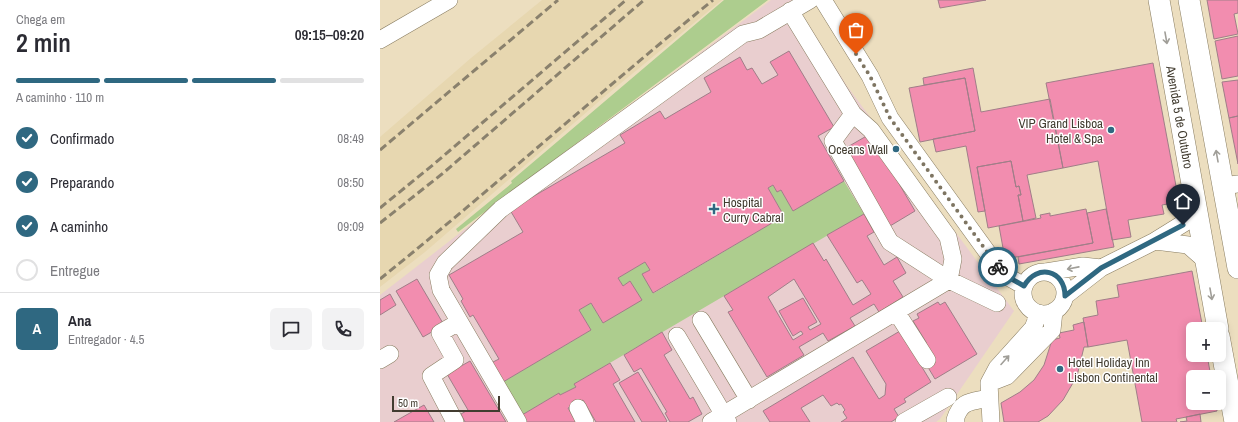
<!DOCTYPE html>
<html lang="pt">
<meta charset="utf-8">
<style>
body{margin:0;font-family:"Archivo Narrow",sans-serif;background:#f2f2f3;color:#2b2b33;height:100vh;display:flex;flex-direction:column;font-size:15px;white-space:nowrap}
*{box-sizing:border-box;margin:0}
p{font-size:13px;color:#7c7c81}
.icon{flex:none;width:22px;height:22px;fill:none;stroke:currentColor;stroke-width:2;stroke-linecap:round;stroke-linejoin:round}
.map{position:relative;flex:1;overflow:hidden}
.sheet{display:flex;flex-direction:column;background:#fff;width:380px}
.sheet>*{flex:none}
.controls{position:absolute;left:806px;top:322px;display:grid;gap:8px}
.controls a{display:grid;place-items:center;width:40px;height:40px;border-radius:6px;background:#fff;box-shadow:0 2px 10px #0003;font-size:20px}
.scale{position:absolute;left:12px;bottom:10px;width:108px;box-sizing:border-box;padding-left:4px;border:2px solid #423c30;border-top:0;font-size:11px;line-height:14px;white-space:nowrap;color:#423c30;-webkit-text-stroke:3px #fff;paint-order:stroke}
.pin{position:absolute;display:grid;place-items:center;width:34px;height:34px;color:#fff;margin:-41px -17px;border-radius:50% 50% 50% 0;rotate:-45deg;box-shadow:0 0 4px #0007}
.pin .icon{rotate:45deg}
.courier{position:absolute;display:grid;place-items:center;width:40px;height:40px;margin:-20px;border:3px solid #2f6881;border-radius:50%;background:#fff;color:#222;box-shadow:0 1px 5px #0007}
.head em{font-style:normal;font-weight:600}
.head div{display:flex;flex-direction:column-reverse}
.head{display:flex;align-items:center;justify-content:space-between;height:68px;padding:0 16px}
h1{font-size:26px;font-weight:600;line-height:30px}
.bar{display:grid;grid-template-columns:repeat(4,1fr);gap:6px 4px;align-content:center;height:48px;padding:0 16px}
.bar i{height:5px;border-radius:3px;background:#e1e1e2}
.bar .current{background:#2f6881}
.bar p{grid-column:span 4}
.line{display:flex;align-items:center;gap:10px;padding:0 16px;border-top:1px solid #e1e1e2}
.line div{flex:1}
.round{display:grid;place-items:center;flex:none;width:42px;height:42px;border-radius:6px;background:#f2f2f3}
ol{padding:0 16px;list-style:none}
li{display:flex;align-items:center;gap:12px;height:44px}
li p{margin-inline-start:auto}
li .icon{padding:4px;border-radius:50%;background:#2f6881;color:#fff;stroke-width:4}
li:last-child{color:#7c7c81}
li i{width:22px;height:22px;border:2px solid #e1e1e2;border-radius:50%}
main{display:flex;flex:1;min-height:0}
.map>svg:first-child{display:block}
</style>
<main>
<section class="sheet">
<div class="head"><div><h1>2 min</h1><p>Chega em</p></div><em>09:15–09:20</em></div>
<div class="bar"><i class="current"></i><i class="current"></i><i class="current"></i><i></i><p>A caminho · 110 m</p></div>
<ol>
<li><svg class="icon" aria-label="check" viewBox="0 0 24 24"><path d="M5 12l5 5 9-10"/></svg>Confirmado<p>08:49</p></li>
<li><svg class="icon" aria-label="check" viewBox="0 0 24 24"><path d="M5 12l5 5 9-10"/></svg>Preparando<p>08:50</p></li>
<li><svg class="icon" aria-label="check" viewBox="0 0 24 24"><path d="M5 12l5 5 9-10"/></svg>A caminho<p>09:09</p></li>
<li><i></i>Entregue</li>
</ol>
<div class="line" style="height:72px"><b class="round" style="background:#2f6881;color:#fff">A</b><div><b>Ana</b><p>Entregador · 4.5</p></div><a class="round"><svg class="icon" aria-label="chat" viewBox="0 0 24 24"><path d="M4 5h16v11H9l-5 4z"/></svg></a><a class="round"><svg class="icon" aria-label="phone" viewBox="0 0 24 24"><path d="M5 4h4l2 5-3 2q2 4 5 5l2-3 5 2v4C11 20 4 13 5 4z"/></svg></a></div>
</section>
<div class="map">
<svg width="858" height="422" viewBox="0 0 858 422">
<rect width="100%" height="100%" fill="#ecdebf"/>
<path fill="#e7d7b0" d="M162,0H342L224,97L45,252L0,287V137L91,58Z"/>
<path fill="#e9cecf" d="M391,0H413L467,86L634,311L560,419L556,422H0V295L134,191Z"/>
<path fill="#adcd8e" d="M344,0H388L78,232L76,229L132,183L131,181Z
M464,181L484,214L194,384L196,387L180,395L179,393L142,415L123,382L211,330L199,310L211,303L223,323L261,300L250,281L243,286L238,278L265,262L270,270L262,274L274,293L404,216L388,188L393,185L397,192L401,190L413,211Z"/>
<path fill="#f28daf" stroke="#a07e88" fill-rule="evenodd" d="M558,0H606L560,8Z
M827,0H858V13L854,14L858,34L834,39Z
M858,36V76L842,79L835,41Z
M409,51L454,127L438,136L464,181L413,211L401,190L397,192L393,185L388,188L404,216L273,293L262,274L270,270L265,262L238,278L243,286L250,281L262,300L223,323L211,303L199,310L211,330L123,382L111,363L119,359L93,315L90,317L81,301L83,299L69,275L143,232L130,210L245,143L240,135L280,111L285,119L331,92L324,78L360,57L367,70L372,68L382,84L398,75L390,62Z
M773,63L799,202L782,205L784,214L748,220L751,237L732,240L718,161L683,168L666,83Z
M593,68L601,112L670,99L683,168L647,175L656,218L643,221L638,195H641L639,186L636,187L631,161L597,167L605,211L598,212L586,146L556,152L553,139L595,131L585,78L544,85L543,78Z
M585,78L595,131L540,142L529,88Z
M858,80V116L849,118L842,82Z
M858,116V164L849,118Z
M490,134L535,211L510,226L464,149Z
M631,161L636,187L639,186L641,195H638L643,221L608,228L597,167Z
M706,209L713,243L625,259L619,226L661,218L660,215L670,213V216Z
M726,209L734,247L639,264L638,257L713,243L707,213Z
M484,214L494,232L487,236L504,265L517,257L526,273L513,281L523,297L499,312L494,304L470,318L475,326L448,341L443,333L419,347L424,355L387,377L348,312L353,310L344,296L433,243L444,261L446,259L473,305L491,294L482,280L477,283L447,235ZM414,279L441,324L430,330L428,327L437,322L423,298L399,311L413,336L421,331L423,334L413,340L388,297Z
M812,271L823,329H813V355H827L831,377H813V403H836L837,411L796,419L797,422H762L747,340L708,347L703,318L718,315L716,301L739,297L737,285Z
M37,279L64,325L43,337L16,291Z
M10,294L16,305L0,315V300Z
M558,302L560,305L565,302L597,354L555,379L546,364V342L533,321L539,318L537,314Z
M704,322L708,347H704L697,376L683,400L668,416L658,422H624L621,403L640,392L654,380L664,365L672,340L680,338L679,333L694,330L693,325Z
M520,331L551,382L524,399L526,402L514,409L519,417L511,422H461L467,418L463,412L465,410L461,404L459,405L457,403L451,406L443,395L421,408L430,422H390L383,411L473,357L499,399L505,395L506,384L486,351Z
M282,332L292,350L284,355L310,399L313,397L322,414L308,422H290L285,413L287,412L261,368L254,372L244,355Z
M90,361L126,422H85L81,414L88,410L67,374Z
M230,363L240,380L233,384L255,422H216L203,400L188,408L196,422H146L142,415L179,393L180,395L196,387L194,384Z
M258,372L287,421L286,422H262L239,383Z
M44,405L54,422H14Z
M820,414L821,422H800L807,421L806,417Z"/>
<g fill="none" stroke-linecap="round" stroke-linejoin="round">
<g stroke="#887c60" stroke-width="18">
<path id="minor" d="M443,0L490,76L510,118L623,274L644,286
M0,40L69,0
M473,114L453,141L510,242L569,280L617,303
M843,186L858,184
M775,241L808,245L825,260
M666,272L703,266L721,268
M643 293a21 21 0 1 1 42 0a21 21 0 1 1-42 0Z
M685,296L721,268L775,241L817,215
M517,313L547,360
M321,320L369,400
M297,336L348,422
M0,360L10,354
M609,383L627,376L672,330L674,311
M198,408L205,422
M75,422L51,376L75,360L60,333L79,322
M138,422L61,290L58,275L65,263L121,209L363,34L379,30L430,0
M331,422L569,280L573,259L568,237L491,130L473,114L410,11
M524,422L568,397
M576,422L575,420C581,400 591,402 609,398
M611,422L609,383L617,368L653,328L659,313"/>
</g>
<g stroke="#887c60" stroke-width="22">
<g id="major">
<path id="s1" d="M779,0L838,329"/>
<path d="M809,0L858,268"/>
<path d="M839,336L855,422"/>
</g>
</g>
<use href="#minor" stroke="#fff" stroke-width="17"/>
<use href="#major" stroke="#fff" stroke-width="21"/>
<path stroke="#8a816d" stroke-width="3" stroke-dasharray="8 4" stroke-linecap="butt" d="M0,150L178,0
M0,208L54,164L246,0
M0,223L62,174L264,0
M0,279C113,188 221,91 333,0"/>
</g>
<defs><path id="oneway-shaft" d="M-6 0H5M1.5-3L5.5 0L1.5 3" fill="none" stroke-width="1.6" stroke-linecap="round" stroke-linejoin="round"/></defs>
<g stroke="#a09e98">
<use href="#oneway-shaft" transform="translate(786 38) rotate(80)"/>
<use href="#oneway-shaft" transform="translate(837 156) rotate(-100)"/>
<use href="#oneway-shaft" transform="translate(693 268) rotate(169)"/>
<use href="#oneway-shaft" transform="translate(831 294) rotate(80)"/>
<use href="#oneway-shaft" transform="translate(625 360) rotate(-48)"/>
</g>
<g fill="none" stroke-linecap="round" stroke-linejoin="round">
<path stroke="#7e7562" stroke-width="4" stroke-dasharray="0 7.2" d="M476,54L490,76L510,118L618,267"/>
<path stroke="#2f6881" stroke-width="5" d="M618,267L623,274L644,286C657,263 685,270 685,296L721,268L803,225"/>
</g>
<g fill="#2f6881" stroke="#fff" stroke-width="1.5">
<circle cx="731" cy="130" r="4"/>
<circle cx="516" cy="149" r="4"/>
<path d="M332 203h4v4h4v4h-4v4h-4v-4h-4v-4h4z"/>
<circle cx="680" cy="369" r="4"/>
</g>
<g text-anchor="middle" stroke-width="3" stroke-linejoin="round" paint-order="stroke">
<g font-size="13" fill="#423c30" stroke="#fff">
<text dy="5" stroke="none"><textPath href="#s1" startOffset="119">Avenida 5 de Outubro</textPath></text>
</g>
<g font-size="13" fill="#423c30" stroke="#fff" text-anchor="end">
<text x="723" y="128">VIP Grand Lisboa<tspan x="723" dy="15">Hotel &amp; Spa</tspan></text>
<text x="508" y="154">Oceans Wall</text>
<text x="343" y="207" text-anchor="start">Hospital<tspan x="343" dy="15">Curry Cabral</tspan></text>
<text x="688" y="367" text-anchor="start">Hotel Holiday Inn<tspan x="688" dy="15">Lisbon Continental</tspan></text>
</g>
</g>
</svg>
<div class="controls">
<a>+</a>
<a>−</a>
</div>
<div class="scale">50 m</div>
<div class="pin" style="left:476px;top:54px;background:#ea580c"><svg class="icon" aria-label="bag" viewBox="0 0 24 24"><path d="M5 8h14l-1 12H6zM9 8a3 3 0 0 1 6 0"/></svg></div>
<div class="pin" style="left:803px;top:225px;background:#1f2937"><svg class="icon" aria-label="home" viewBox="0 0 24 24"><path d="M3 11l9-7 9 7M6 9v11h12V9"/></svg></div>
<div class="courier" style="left:618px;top:267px"><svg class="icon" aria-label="bike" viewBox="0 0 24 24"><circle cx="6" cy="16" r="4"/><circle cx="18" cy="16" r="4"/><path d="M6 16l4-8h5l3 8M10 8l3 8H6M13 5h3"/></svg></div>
</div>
</main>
